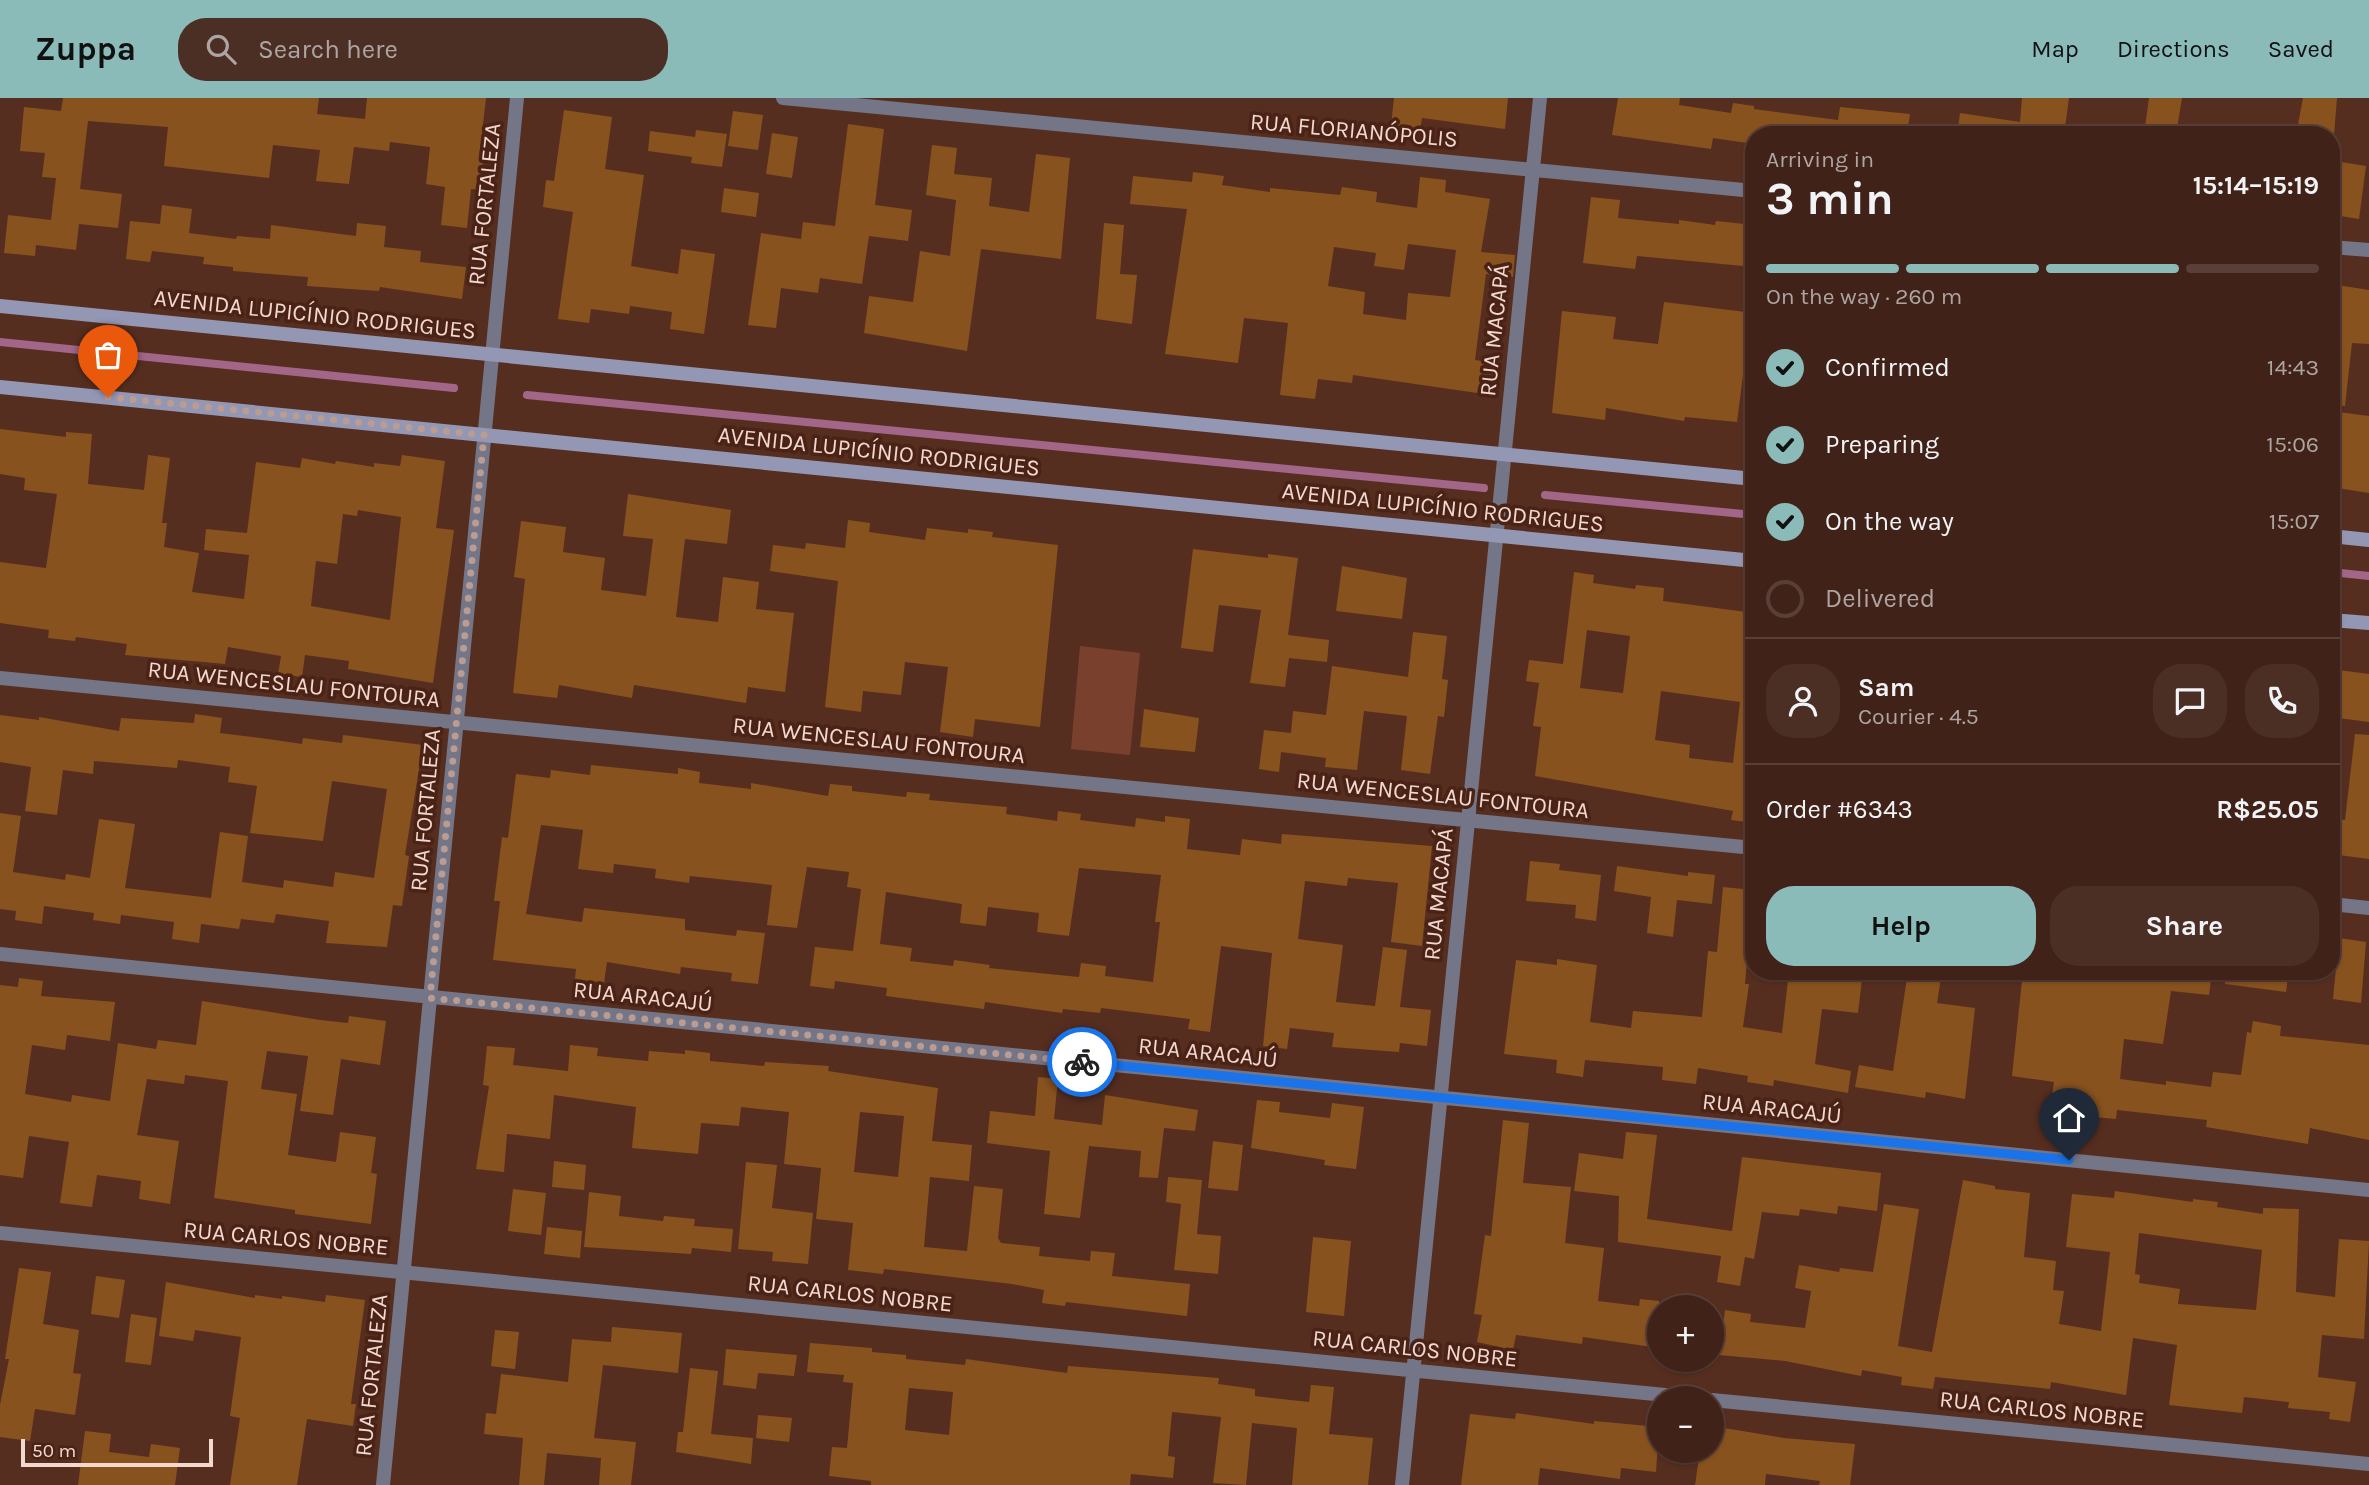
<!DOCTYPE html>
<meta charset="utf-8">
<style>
body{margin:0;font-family:Karla,sans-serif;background:#4b2f25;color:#f1f3f6;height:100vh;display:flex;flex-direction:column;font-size:26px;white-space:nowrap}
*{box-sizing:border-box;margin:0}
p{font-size:23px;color:#aea4a2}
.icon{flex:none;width:38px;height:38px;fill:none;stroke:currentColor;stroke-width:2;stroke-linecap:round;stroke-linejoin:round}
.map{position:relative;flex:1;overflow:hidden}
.details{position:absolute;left:1745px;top:28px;width:595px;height:854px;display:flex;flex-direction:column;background:#402218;border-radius:28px;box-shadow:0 2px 5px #0004,0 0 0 2px #593f37}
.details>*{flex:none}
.fabs{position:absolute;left:1647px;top:1197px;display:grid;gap:14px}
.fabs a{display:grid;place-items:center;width:77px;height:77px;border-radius:50%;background:#402218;box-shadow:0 2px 5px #0004,0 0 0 2px #593f37;font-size:35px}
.scale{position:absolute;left:21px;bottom:18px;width:192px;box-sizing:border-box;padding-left:7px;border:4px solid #f2d8cf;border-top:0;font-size:19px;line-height:24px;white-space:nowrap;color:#f2d8cf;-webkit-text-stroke:5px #4a2316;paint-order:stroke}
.pin{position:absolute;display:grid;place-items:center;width:60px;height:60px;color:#fff;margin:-72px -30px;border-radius:50% 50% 50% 0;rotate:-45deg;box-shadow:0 0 7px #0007}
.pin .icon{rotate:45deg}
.courier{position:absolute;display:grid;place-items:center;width:70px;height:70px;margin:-35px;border:5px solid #1a73e8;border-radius:50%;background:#fff;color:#222;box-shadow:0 2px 9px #0007}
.headline em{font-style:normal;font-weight:700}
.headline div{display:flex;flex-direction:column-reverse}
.headline{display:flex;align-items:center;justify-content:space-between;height:119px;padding:0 21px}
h1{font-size:46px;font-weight:700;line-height:52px}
.bar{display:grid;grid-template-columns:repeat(4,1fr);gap:10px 7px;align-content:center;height:84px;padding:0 21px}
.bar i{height:9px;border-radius:5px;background:#593f37}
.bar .selected{background:#8bbbb9}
.bar p{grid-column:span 4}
.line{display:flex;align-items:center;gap:18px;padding:0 21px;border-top:2px solid #593f37}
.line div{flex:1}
.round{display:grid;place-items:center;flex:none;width:74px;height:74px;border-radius:28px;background:#4b2f25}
ol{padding:0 21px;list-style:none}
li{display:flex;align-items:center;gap:21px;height:77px}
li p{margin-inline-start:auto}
li .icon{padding:7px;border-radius:50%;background:#8bbbb9;color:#111;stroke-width:4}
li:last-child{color:#aea4a2}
li i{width:38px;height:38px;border:4px solid #593f37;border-radius:50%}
.primary-button{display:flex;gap:14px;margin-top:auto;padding:14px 21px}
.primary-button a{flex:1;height:80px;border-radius:28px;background:#8bbbb9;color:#111;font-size:28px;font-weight:700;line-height:80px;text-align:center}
.primary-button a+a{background:#4b2f25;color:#f1f3f6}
header{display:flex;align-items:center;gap:42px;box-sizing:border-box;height:98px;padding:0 35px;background:#8bbbb9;color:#111}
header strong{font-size:33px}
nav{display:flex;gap:38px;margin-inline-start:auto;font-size:24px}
.search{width:490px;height:63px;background:#4b2f25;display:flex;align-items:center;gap:18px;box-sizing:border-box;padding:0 24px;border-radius:28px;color:#aea4a2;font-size:26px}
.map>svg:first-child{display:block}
</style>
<header>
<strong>Zuppa</strong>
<div class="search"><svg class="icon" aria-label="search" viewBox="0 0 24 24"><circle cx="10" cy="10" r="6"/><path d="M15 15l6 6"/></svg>Search here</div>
<nav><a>Map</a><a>Directions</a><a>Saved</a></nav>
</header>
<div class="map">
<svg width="2369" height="1387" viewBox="0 0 2369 1387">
<rect width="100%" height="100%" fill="#562e20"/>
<path fill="#79412d" d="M1080,548L1140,555L1130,657L1071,651Z"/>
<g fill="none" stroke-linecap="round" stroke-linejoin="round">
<path stroke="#a26688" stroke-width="8" d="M0,244L454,290
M527,297L1484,390
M1545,397L1754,417
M2331,474L2369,478"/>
</g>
<path fill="#88521f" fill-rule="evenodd" d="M63,0H319L317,16L365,21L367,0H486L479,61H483L480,92L471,91L467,130L441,127L445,89L426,86L430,49L390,44L389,53L354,49L349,86L316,83L320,52L273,47L269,80L164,68L168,29L88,23L80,91L122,96L118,130L79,126L76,152L36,147L35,158L4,155L8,117L51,122L56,80L42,79L45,55L20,53L24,9L61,13Z
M1394,0H1508L1505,31L1422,20L1420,32L1391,28Z
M1618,0H1680L1679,7L1731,15L1733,5L1754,8V11L1838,22L1840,9L1910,16L1907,37H1754V46L1713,40L1711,51L1612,37Z
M2022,0H2069L2064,37H1957L1960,15L2020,24Z
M2149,0H2182L2176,37H2144Z
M2303,0H2337L2334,37H2296Z
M564,12L612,19L605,71L644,77L631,168L678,176L681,151L715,156L704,236L670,231L672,214L630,208L629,216L591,211L589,225L558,221L573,114L543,109L546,82L554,83Z
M733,13L763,17L758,52L728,48Z
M848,26L884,31L875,107L912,112L908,143L869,138L862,186L820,180L818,195L781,190L776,230L748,227L761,135L801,141L803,124L835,128Z
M696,32L727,36L722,69L691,65L692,59L648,53L650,33L695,39Z
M772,35L798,39L792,80L766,76Z
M932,47L957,50L954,76L992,80L989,108L1029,114L1036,56L1070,60L1061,161L981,151L967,253L864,235L869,198L913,204L920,153L950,158L956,102L926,97Z
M2341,64L2366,68L2359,121L2334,117Z
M1193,74L1224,78L1222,87L1270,94V90L1340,97L1342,89L1377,94L1376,104L1417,110L1420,79L1446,82L1445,94L1490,101L1481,154L1515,157L1513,179L1486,176L1475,262L1495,265L1491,297L1353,277L1352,285L1318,281L1315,301L1280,297L1288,225L1244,220L1238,265L1165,256L1187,111L1130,106L1133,78L1192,84ZM1408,146L1456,152L1450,199L1408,195L1406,222L1363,216L1365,194L1328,188L1334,149L1376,155L1374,168L1404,172Z
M724,90L759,95L756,119L721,114Z
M1591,99L1620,102L1618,120L1679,126V122L1715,127L1716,123L1754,127V169L1637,158L1635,171L1583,165Z
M162,107L192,111L189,135L236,141L237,138L270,141L271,127L356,138L357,125L386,128L384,149L421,153L420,164L466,169L462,201L380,189L379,193L307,188L308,179L233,173V169L203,166L204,159L152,153L150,164L126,161L130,123L160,126Z
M1104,125L1124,127L1120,176L1137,177L1132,226L1096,221Z
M2331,186L2369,192V246L2352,245L2345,308L2331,307Z
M1664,204L1754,215V263L1745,262L1737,324L1685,319L1684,323L1606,310L1605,322L1552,315L1562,213L1616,219L1613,241L1658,246Z
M2331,313L2369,318V395L2331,389Z
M0,331L66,339V334L92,336L88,386L144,392L148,357L170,360L162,425H167L164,449L199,455L192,494L244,501L249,457L204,452L206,431L247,435L256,364L300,370L302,360L335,366L336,363L374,369V365L400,368L402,357L445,363L436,430L454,432L433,585L348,571L349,563L305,557L302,579L278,576L281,558L228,549L225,566L125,557L127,546L76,539L75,543L48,540L49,532L0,525V464L46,470L57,396L24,392L25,380L0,376ZM358,412L401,419L390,522L311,508L316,463L337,466L343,416L357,418Z
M628,396L731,412L727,446L685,441L676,519L718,524L723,479L759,484L756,511L794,515L785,594L748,589L746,605L634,587L632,600L559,587L557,600L513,595L525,481L514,479L521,423L566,429L563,454L605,460L601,492L646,498L653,441L623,438Z
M848,422L870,425L869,434L925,442L927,430L968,435V431L993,434L992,439L1058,447L1040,629L975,621L973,639L940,634L948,569L905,564L901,597L863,593L861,614L825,609L838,483L770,473L773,447L805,451L806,445L845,450Z
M1193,451L1268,460V456L1298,460L1288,537L1329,542L1327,564L1289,560L1285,589L1250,585L1261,512L1219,507L1213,554L1181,550Z
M1342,468L1407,480L1402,521L1336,513Z
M1574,474L1594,477L1593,485L1635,491L1636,487L1664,490L1663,503L1754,515V725L1731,722L1733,713L1535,678L1541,629L1533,628L1539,585L1526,583L1529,562L1563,566ZM1587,532L1630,538L1623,595L1580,590ZM1661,593L1740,604L1733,665L1689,660L1690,647L1655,642Z
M1413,534L1447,538L1442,581L1448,582L1444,619L1438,618L1430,676L1401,672L1407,618L1364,613L1357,672L1325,669L1326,660L1281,654L1279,674L1259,671L1264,632L1291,635L1293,613L1326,617L1332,568L1408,579Z
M2331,571L2369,576V624L2331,619Z
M1144,611L1199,620L1195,654L1140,649Z
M195,616L222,620L220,635L268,641L302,646L303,640L342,645L343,637L423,647L405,757L409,758L402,808L393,807L387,849L326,845L329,823L276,816L274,825L241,821L239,831L201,826L199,845L172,841L174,824L121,817L120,826L93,822L94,815L44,808L42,826L15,822L16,813L0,811V715L21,718L13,774L65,782L66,776L90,780L99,721L135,726L125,790L211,800L220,734L248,738L242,784L283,790L284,782L333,789L335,774L374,780L387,691L332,683L323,743L250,735L257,688L228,684L230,669L178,662L177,670L94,663L93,676L63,672L57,717L25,713L31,669L0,664V617L39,622V619L119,633L121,620L194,625Z
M2355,636L2369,637V761L2331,756V720L2345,722Z
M591,667L678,676V670L700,674L699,685L751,691V685L828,698L830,686L852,688V693L906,699L907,694L930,696L929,702L1007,709L1006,716L1057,723L1058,713L1081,716L1080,722L1135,729L1136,720L1165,724V718L1190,721L1187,751L1240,757L1242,741L1281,746L1282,736L1432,748L1422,848L1391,844L1398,785L1348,780L1347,788L1305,783L1298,841L1343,847L1336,904L1375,908L1383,849L1407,852L1400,909L1431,912L1427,948L1400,945L1399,954L1332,949L1334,935L1290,930L1287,951L1263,948L1272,855L1221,848L1210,934L1188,931L1190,921L1101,910L1100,915L1063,911L1062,915L985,904L984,911L886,898L887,890L835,883L834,891L810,888L815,849L853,853L861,791L847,789L849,774L807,769L797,830L767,827L772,787L690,778L689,785L655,780L656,771L614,766L613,775L578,771L583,732L541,727L526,816L582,824L584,810L685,821V832L736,838L737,832L765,835L758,886L731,883L732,875L681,869L680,876L607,864L604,885L575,881L576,871L493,862L500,803H494L502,739L508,740L516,676L550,680L551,672L590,677ZM1079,770L1161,777L1155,824H1160L1153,884L1105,878L1106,868L1081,865L1079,879L989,870L990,867L954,862L953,868L910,863L912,850L880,846L886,794L962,806L960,825L986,828L988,809L1039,815L1037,834L1069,838Z
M1530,763L1560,766L1559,772L1601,777L1596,823L1575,820L1576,807L1526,803Z
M1617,768L1688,778V774L1715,777L1712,806L1677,802L1673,839L1647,835L1651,799L1614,793Z
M1723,789L1753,792L1745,886H1749L1743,929L1782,935L1789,873H1863L1858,915L1822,911L1815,966L1851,973L1848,995L1774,982L1773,988L1747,984L1748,978L1698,970L1696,986L1662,982L1663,969L1585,962L1583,979L1556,975L1557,962L1504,956L1516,862L1557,867V861L1597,867L1590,924L1631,930L1633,913L1702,919L1708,853L1717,854Z
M2339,840L2366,844L2361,905L2333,901Z
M1908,873H1942L1937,905L1975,910L1965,1001L1926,994L1925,1000L1855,989L1859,967L1893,973Z
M2023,873H2212L2209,897L2171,893L2163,946L2124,941L2120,981L2166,987V983L2211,989L2213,974L2241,977L2247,934L2251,935L2253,923L2281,928L2280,938L2369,947V1042L2310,1030L2308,1046L2206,1029L2207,1022L2117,1012L2116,1021L2082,1018L2081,1023L2049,1018L2054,984L2012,978Z
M2226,873H2289L2286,894L2225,886Z
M19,880L43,883L41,898L115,904L110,943L67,937L65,952L32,947L25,996L71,1004L72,997L110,1003L118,945L156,951L158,942L196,947L202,903L320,922L348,925L349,918L386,923L380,967L341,961L333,1017L300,1013L308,958L267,953L261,991L297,996L288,1057L336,1064L340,1034L376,1039L371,1075L377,1076L371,1126L295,1116V1112L214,1100L228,983L185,977L184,986L147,981L137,1037L179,1043L170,1106L139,1101L141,1083L97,1077L92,1109L60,1105L69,1044L29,1038L23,1080L0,1077V887L18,889Z
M570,947L598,950L597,958L648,963L649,953L685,956V952L710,955V963L764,968L765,964L829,968L828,973L938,990L932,1043L972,1047L969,1083L930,1079L924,1149L967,1153L974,1088L1003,1091L998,1140L1001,1145L1040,1149L1039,1158L1090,1163L1091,1153L1115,1155L1112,1178L1190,1186L1187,1218L1066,1204L1065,1208L1042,1205L1044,1192L1012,1186L884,1171L883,1176L848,1172L853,1125L816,1121L821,1070L784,1066L789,1014L741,1009L739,1028L701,1025L698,1056L632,1050L636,1009L554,997L550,1041L507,1036L504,1074L476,1071L489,988L483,987L487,948L515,950L513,967L568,973ZM860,1014L904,1018L898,1079L854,1074Z
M1038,979L1058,981L1054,1021L1102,1027L1105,997L1198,1012L1195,1033L1164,1030L1158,1080L1139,1079L1141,1053L1089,1048L1080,1120L1044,1116L1050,1053L987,1045L990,1013L1035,1018Z
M1257,1002L1280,1004L1279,1014L1330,1020L1332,1005L1364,1009L1356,1071L1324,1067L1325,1062L1251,1050Z
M1503,1022L1529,1025L1523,1085L1571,1089L1565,1145L1604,1150L1598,1203L1639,1208L1640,1201L1659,1203V1250L1583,1239L1582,1246L1516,1237L1513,1252L1477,1244L1482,1217L1474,1216L1485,1137L1491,1138Z
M1626,1034L1657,1037L1647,1121L1732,1133L1742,1059L1881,1075L1877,1113L1838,1108L1837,1116L1800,1111L1799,1118L1762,1114L1754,1161L1745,1159L1740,1188L1717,1184L1721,1158L1618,1144L1619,1098L1574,1093L1579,1055L1623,1061Z
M1213,1043L1243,1047L1238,1093L1208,1090Z
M554,1063L586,1067L584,1092L552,1089Z
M746,1064L777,1067L772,1110L813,1115L808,1166L772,1163L773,1154L738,1151Z
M1168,1079L1202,1082L1197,1136L1221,1138L1218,1176L1174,1172L1181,1106L1166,1104Z
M1963,1082L1995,1088V1091L2030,1095L2024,1159L2056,1163L2053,1192L2064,1193L2059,1226L2101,1233L2110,1154L2066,1149L2072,1096L2114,1100L2115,1093L2193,1104V1101L2218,1104L2217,1109L2263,1116V1110L2299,1111L2296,1194L2335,1199L2339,1141L2369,1143L2364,1241L2322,1237L2318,1279L2356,1284L2350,1324L2329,1321L2330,1314L2288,1310L2289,1304L2244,1299L2242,1315L2169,1307L2177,1247L2133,1240L2126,1297L2051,1284L2050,1291L1935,1279L1933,1291L1901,1287L1902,1279L1862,1272L1861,1278L1785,1263L1719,1257L1725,1212L1751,1216L1750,1224L1805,1230L1811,1193L1795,1190L1799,1167L1839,1174L1840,1170L1873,1174L1884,1106L1919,1111L1898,1248L1932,1254ZM2139,1135L2262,1152L2256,1212L2178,1206L2180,1191L2139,1185L2140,1177L2135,1176Z
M513,1091L546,1095L541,1137L508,1133Z
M589,1094L621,1098L619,1118L663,1123L664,1118L695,1121L694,1128L733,1131L731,1154L692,1150L691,1156L584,1149Z
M547,1129L582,1133L580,1160L544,1156Z
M1313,1139L1351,1143L1344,1218L1306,1214Z
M19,1170L51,1174L43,1226L79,1232L73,1275L81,1276L75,1317L35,1311L30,1343L0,1339V1307L9,1261H5Z
M96,1178L125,1182L119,1220L91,1216Z
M166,1184L255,1200V1197L282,1201V1198L325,1204L326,1197L365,1202L351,1306H356L353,1328L307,1321L297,1387H230L240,1320L230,1318L241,1239L195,1232L193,1243L159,1238Z
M131,1216L157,1220L151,1267L125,1264Z
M612,1229L682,1235L678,1275L603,1267L594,1340L636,1344L631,1387H599L601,1360L547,1355L544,1387H519L523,1340L484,1336L486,1315L496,1316L501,1276L568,1284L572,1241L611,1244Z
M495,1232L519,1234L515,1271L491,1268Z
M810,1245L872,1250V1254L906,1257V1261L965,1267L966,1261L1067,1275L1068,1268L1219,1280L1218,1286L1255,1291V1298L1309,1304L1311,1287L1334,1289L1329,1336L1373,1340L1368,1387H1292L1297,1330L1252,1325L1246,1387L1213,1385L1221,1319L1172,1314L1168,1358L1175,1359L1173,1380L1131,1376L1130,1387H871V1383L829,1378L832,1349L847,1350L853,1285L843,1284L844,1277L807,1274ZM909,1290L953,1294L949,1337L905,1332Z
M726,1251L797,1257L794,1278L758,1275L756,1291L723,1287Z
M690,1270L718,1273L711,1336L753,1340L751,1366L676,1354L678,1334H683Z
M1516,1315L1594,1326V1323L1659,1329L1656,1374L1621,1370L1620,1381L1540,1370L1538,1387H1461L1470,1316L1515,1321Z
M758,1317L792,1320L789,1344L756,1340Z
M1712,1328L1784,1340L1855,1346L1850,1387H1819L1820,1383L1766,1376L1765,1387H1695L1700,1353H1712Z
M85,1333L111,1336L109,1354L149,1359L151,1346L180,1350L175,1387H78Z"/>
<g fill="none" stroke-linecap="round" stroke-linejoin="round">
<path stroke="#747688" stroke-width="14" d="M783,0L1754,93
M2331,149L2369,152
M0,580L1754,750
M2331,806L2369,810
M0,856L2369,1092
M0,1135L1696,1300
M1712,1302L2369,1366
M383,1387L517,0
M1402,1387L1540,0"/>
<path stroke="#9497b4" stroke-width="14" d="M0,208L1754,381
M0,289L1754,463
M2331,438L2369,442
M2331,522L2369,525"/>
</g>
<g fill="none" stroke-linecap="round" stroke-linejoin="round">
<path stroke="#bb9c92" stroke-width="7" stroke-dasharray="0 12.6" d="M108,299L484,337L430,900L1082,964"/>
<path stroke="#1a73e8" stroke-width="9" d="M1082,964L2069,1062"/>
</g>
<g text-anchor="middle" stroke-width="7" stroke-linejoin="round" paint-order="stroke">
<g font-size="23" fill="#f2d8cf" stroke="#4a2316">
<text transform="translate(1354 32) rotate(5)" y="8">RUA FLORIANÓPOLIS</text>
<text transform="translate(484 106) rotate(-84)" y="8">RUA FORTALEZA</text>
<text transform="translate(315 216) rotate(6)" y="8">AVENIDA LUPICÍNIO RODRIGUES</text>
<text transform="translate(1494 232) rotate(-84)" y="8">RUA MACAPÁ</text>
<text transform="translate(879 353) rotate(6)" y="8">AVENIDA LUPICÍNIO RODRIGUES</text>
<text transform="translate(1443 409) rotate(6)" y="8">AVENIDA LUPICÍNIO RODRIGUES</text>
<text transform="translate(294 586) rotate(6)" y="8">RUA WENCESLAU FONTOURA</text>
<text transform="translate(879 642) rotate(6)" y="8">RUA WENCESLAU FONTOURA</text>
<text transform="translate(1443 697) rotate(6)" y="8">RUA WENCESLAU FONTOURA</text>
<text transform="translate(425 712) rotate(-85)" y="8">RUA FORTALEZA</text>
<text transform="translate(1438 796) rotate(-84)" y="8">RUA MACAPÁ</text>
<text transform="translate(643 898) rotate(6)" y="8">RUA ARACAJÚ</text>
<text transform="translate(1208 954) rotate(6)" y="8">RUA ARACAJÚ</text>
<text transform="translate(1772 1010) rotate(6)" y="8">RUA ARACAJÚ</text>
<text transform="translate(286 1140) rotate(5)" y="8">RUA CARLOS NOBRE</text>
<text transform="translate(850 1195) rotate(6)" y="8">RUA CARLOS NOBRE</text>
<text transform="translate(1415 1250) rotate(6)" y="8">RUA CARLOS NOBRE</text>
<text transform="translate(371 1277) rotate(-84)" y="8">RUA FORTALEZA</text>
<text transform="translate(2042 1311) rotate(6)" y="8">RUA CARLOS NOBRE</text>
</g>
</g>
</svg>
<div class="fabs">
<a>+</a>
<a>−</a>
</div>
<div class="scale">50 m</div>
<div class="pin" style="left:108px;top:299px;background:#ea580c"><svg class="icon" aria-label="bag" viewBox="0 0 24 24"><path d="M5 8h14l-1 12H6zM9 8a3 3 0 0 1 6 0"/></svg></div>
<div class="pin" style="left:2069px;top:1062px;background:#1f2937"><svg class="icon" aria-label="home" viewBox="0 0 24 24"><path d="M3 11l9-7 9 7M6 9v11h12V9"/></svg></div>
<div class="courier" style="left:1082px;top:964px"><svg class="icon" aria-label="bike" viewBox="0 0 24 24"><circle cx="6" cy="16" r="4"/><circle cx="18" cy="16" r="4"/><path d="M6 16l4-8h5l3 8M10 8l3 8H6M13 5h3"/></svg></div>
<section class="details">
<div class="headline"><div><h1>3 min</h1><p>Arriving in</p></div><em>15:14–15:19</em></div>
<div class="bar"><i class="selected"></i><i class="selected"></i><i class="selected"></i><i></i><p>On the way · 260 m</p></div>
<ol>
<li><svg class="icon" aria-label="check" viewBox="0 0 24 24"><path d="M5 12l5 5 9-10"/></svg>Confirmed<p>14:43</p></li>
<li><svg class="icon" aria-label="check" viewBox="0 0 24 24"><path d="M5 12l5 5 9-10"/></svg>Preparing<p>15:06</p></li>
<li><svg class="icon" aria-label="check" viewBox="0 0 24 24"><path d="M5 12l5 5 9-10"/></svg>On the way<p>15:07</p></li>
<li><i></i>Delivered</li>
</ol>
<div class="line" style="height:126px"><a class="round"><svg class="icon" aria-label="person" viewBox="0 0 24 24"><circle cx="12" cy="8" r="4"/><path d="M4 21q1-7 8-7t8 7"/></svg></a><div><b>Sam</b><p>Courier · 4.5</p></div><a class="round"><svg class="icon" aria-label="chat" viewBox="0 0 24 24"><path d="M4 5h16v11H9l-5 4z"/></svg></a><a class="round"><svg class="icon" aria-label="phone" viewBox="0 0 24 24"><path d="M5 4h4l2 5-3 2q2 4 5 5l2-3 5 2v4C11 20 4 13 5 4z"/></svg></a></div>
<div class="line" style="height:91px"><div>Order #6343</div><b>R$25.05</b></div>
<div class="primary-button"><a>Help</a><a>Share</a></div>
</section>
</div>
